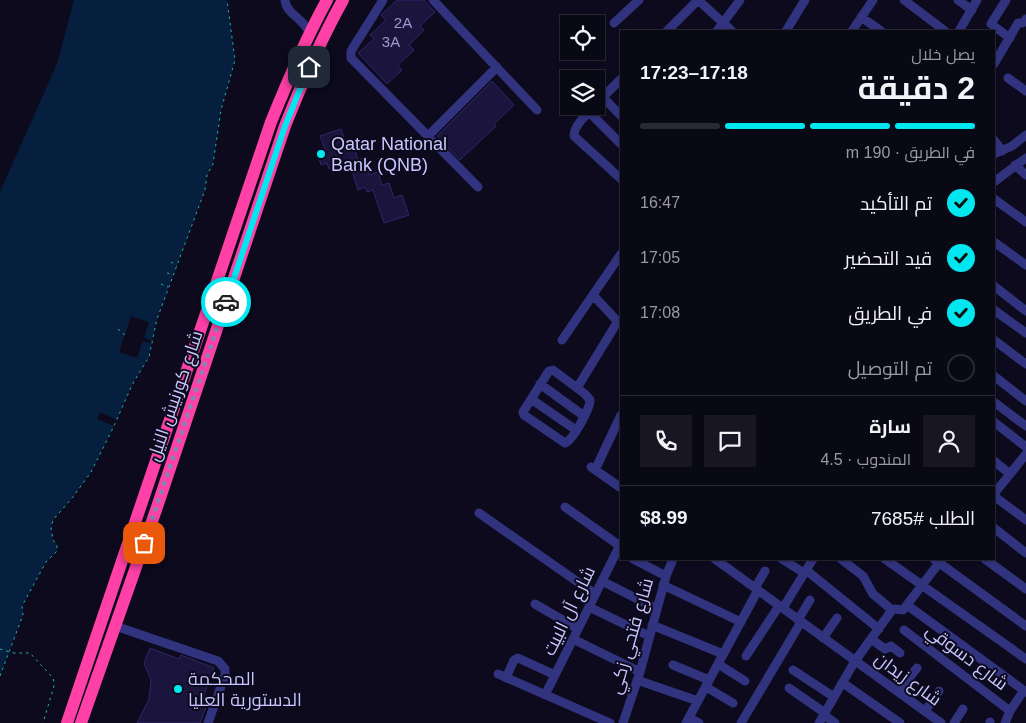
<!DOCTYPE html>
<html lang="ar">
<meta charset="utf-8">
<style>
body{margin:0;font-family:Arial,Cairo,sans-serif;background:#171622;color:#f1f3f6;direction:rtl;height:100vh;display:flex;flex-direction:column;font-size:19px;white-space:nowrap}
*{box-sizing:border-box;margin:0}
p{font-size:16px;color:#999aa0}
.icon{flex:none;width:28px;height:28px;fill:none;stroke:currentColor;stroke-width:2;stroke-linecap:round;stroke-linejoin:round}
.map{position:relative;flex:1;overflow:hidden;direction:ltr}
.drawer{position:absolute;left:620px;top:30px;width:375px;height:530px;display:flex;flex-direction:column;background:#090815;border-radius:0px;box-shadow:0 1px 4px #0004,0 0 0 1px #292934;direction:rtl}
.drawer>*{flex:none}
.fabs{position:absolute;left:560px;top:15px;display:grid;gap:10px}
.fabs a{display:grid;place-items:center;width:45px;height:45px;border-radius:0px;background:#090815;box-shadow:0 1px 4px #0004,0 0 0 1px #292934;font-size:25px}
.pin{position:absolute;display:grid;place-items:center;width:42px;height:42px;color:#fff;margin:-21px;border-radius:10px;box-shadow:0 2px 8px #0006}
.courier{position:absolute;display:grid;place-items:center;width:50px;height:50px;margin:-25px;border:4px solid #00e7f0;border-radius:50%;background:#fff;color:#222;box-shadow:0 1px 6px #0007}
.headline em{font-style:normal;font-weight:700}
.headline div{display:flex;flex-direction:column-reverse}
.headline{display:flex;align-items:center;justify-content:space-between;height:85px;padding:0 20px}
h1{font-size:32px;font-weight:700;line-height:38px}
.bar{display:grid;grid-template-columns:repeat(4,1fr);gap:8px 5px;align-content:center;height:60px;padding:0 20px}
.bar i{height:6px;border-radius:4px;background:#292934}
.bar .selected{background:#00e7f0}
.bar p{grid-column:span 4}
.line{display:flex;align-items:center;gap:12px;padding:0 20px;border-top:1px solid #292934}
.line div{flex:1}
.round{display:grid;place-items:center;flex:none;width:52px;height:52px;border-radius:0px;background:#171622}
ol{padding:0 20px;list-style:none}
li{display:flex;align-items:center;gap:15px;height:55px}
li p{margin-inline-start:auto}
li .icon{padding:5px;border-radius:50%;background:#00e7f0;color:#111;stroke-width:4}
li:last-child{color:#999aa0}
li i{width:28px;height:28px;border:2px solid #292934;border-radius:50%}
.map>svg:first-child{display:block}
</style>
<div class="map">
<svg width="1026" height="723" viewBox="0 0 1026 723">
<rect width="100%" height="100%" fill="#0c0a1c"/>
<path fill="#071f3e" d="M74,0H227L235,60L221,110L213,164L207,175L205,190L157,319L149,357L132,385L114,426L91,472L73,497L53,520L51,528L53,540L57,545V551L46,562L22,606L23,615L0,676V192L57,64Z"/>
<path fill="#0c0a1c" d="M131,316L149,322L144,338L154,342L153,344L143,341L137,358L119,352Z
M100,412L117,420L114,426L97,419Z"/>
<path fill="#1b153e" stroke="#2f256c" d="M397,0H424L435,12L420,26L424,30L409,45L414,50L398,65L402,70L387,84L358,53L374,39L370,35L386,20L381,15Z
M492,81L514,105L494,124L496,126L460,160L437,136Z
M341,129L346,143L352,141L358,160L364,158L369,175L378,172L382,185L389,183L394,198L402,195L409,215L384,223L373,190L367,192L365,187L358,190L349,162L329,169L327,163L321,165L318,155L326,152L320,136Z
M150,648L179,659L181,655L214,668L202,700L208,702L200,723H137L149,699L151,680L144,663Z"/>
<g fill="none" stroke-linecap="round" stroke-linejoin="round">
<path stroke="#25b3a2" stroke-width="1" stroke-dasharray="2.5 4" stroke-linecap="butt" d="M171,262L177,266
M167,273L173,275
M161,284L168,287
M118,329L125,335
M13,653H30L53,678L54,682V686L43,723
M0,676L23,615L22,606L46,562L57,551V545L53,540L51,528L53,520L73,497L91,472L114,426L132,385L149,357L157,319L205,190L207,175L213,164L221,110L235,60L227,0"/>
<path stroke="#31337e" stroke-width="9" d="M285,0C286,14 302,17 309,32
M383,0L351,51V58L478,187
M433,0L537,110
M904,0L945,31
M958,0L972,10
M1006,0L991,24L1010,38
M861,17L881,31
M614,23L639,0
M667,31L698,0L732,31
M717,31L740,0
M786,31L805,0
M852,31L873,0
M959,31L977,0
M994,64L1018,23H1023L1026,19
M1008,78L1026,91
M603,97L621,116
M596,104L621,79
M595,106C587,114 574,125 574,136L621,179
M589,112L621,144
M428,136L497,67
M994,140L1002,151
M994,154L1012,146L1026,135
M1015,165L1026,175
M994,182L1026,158
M994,199L1026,222
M994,242L1026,265
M994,286L1026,311
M593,295L620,324
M994,310L1026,333
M562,340L621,254
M994,340L1026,364
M553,370L585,394L590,400C590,409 573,440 565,443L524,415L523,412L547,374L549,371Z
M994,376L1026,401
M540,384L584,416
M577,388L618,321
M531,399L576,430
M994,402L1026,426
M994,422L1026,447
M994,461L1010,474
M591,467L621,488
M595,470L621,415
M994,494L1026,454
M994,496L1026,520
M565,507L620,546
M479,513L595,594
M994,528L1026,553
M633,559L666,576
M715,559L941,723
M782,559L804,573
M841,559L863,576L873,594L892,610
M885,559L1026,659
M934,559L1026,626
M985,559L1026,589
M806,570L879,629
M602,581L657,609
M663,585L741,622
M755,588L765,571
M535,604L578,629
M907,605L1026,692
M589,607L649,636
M783,608L813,559
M798,620L810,600
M652,625L723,654
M115,626L218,661L225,669V675L208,723
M904,630L1010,711
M823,638L837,618
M573,639L640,672
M871,639L885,649L891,646L900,653
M746,656L779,606
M718,664L745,681
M673,665L709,680
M793,670L834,697
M498,674L610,723
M506,678L514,660L518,658L555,675
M637,680L698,701
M843,683L900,723
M706,687L733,703
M789,688L825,713
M898,692L917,668
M545,695L621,543
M925,711L939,691
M824,715L835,723
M689,718L699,723
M623,723L640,672L666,576L673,559
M686,723L758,590
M741,723L801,622
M819,723L855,661L892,610L895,609L903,610L942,559
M954,723L963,709
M990,723V722
M1005,723L1010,711L1024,690"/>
<path stroke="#ff40a7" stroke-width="12" d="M67,723L271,122C288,80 305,40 327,0
M81,723L156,510L285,126C302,83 320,41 343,0"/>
<path stroke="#25b3a2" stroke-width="1" stroke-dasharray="2.5 4" stroke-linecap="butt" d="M0,649L13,653"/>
</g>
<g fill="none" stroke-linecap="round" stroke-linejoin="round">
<path stroke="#8684b0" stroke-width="5" stroke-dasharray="0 9" d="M144,543L226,302"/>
<path stroke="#00e7f0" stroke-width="6" d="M226,302L285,126L309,67"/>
</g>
<g fill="#00e7f0" stroke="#0c0a1c" stroke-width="2">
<circle cx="321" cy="154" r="5"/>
<circle cx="178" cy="689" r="5"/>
</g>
<g text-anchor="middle" stroke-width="4" stroke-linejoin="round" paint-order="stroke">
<g font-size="15" fill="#9d99cf">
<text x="403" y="28">2A</text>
<text x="391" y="47">3A</text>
</g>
<g font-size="18" fill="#c8c5ff" stroke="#0c0a1c" text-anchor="start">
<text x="331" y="150">Qatar National<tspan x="331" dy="21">Bank (QNB)</tspan></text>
<text x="188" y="685">المحكمة<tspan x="188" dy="21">الدستورية العليا</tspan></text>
</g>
<g font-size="18" fill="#c8c5ff" stroke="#0c0a1c">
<text transform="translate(175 396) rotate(-71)" y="6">شارع كورنيش النيل</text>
<text transform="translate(569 611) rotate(-64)" y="6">شارع آل البيت</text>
<text transform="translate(631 636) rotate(-74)" y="6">شارع فتحي زكي</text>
<text transform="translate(967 657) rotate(37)" y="6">شارع دسوقي</text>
<text transform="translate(908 679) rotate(36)" y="6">شارع زيدان</text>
</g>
</g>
</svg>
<div class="fabs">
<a><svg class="icon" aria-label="locate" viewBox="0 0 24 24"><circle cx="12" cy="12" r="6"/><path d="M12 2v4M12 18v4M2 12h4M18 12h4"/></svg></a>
<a><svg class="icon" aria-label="layers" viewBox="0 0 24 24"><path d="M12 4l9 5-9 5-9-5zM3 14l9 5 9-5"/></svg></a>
</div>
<div class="pin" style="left:144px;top:543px;background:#ea580c"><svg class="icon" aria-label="bag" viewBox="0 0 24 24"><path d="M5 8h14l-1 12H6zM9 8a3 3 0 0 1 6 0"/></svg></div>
<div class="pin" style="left:309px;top:67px;background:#1f2937"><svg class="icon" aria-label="home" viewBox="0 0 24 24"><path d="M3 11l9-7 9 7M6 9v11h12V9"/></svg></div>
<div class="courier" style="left:226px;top:302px"><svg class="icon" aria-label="car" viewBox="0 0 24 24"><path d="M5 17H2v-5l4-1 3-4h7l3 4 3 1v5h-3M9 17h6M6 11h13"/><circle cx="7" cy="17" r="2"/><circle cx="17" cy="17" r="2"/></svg></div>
<section class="drawer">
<div class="headline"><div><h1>2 دقيقة</h1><p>يصل خلال</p></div><em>17:18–17:23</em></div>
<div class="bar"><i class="selected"></i><i class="selected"></i><i class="selected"></i><i></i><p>في الطريق · 190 m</p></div>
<ol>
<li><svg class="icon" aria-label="check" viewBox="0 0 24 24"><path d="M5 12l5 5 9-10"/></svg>تم التأكيد<p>16:47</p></li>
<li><svg class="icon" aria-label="check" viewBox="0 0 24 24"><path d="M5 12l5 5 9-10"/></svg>قيد التحضير<p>17:05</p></li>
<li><svg class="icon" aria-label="check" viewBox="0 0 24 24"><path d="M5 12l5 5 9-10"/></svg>في الطريق<p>17:08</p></li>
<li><i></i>تم التوصيل</li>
</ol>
<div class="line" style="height:90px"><a class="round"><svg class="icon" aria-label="person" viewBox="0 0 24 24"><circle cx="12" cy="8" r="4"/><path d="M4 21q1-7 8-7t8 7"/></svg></a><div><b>سارة</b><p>المندوب · 4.5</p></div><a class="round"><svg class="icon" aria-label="chat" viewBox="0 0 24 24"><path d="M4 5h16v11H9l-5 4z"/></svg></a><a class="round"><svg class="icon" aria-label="phone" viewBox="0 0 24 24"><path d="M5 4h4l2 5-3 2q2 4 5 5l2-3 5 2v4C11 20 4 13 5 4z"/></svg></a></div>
<div class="line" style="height:65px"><div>الطلب #7685</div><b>$8.99</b></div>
</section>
</div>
